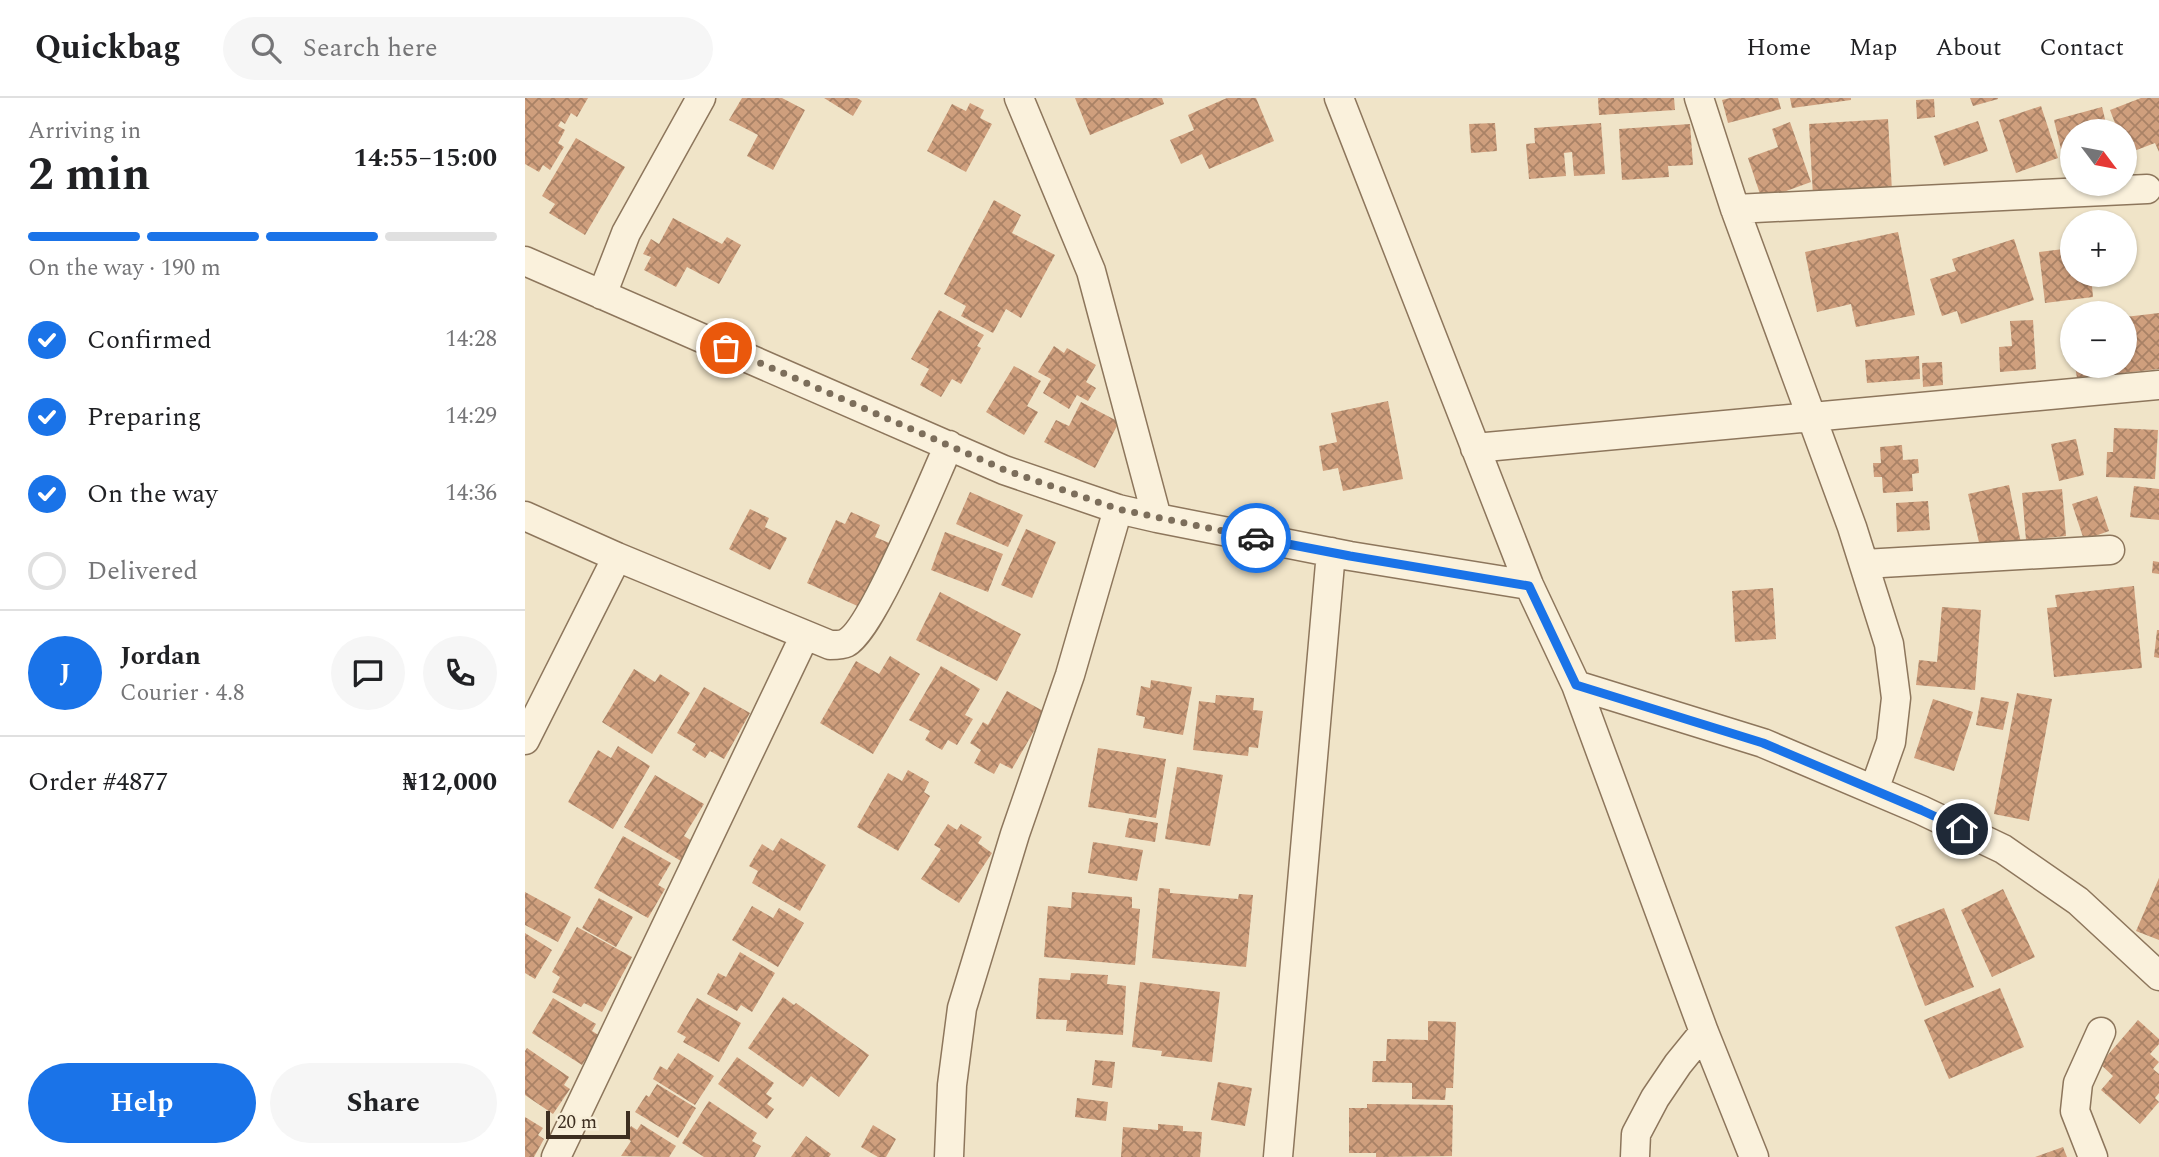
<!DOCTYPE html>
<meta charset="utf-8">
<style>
body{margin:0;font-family:Spectral,serif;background:#f6f6f6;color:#202124;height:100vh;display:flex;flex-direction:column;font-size:26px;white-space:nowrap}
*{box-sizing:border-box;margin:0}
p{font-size:23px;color:#757577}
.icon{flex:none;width:38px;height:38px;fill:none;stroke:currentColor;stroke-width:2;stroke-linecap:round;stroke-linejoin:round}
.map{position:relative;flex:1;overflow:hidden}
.sheet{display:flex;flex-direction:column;background:#fff;width:525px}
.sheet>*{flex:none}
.needle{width:46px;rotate:122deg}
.controls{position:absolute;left:1535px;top:21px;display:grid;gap:14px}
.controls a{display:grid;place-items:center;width:77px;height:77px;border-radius:50%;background:#fff;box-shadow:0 2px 5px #0004;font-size:35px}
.scale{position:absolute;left:21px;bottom:18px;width:84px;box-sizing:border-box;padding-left:7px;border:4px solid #3d2e20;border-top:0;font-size:19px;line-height:24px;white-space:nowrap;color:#3d2e20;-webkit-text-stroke:5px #f7eed8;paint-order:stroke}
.pin{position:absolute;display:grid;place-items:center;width:60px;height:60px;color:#fff;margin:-30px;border:4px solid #fff;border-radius:50%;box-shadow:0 2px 7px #0007}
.courier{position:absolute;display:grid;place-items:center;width:70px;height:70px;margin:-35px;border:5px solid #1a73e8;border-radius:50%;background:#fff;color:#222;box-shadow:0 2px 9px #0007}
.overview em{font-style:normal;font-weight:700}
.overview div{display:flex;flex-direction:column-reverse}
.overview{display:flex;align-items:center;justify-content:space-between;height:119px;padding:0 28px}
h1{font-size:46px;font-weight:700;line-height:52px}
.bar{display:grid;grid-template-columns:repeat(4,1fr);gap:10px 7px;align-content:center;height:84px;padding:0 28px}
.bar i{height:9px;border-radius:5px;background:#e0e0e0}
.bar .on{background:#1a73e8}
.bar p{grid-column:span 4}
.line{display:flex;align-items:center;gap:18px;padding:0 28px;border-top:2px solid #e0e0e0}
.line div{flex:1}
.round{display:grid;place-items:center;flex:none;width:74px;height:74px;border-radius:37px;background:#f6f6f6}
ol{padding:0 28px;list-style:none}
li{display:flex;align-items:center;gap:21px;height:77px}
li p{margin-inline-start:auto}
li .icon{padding:7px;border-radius:50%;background:#1a73e8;color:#fff;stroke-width:4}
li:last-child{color:#757577}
li i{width:38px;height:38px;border:4px solid #e0e0e0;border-radius:50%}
.cta{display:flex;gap:14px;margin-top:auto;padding:14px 28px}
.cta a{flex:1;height:80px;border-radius:42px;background:#1a73e8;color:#fff;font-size:28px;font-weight:700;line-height:80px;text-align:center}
.cta a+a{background:#f6f6f6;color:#202124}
header{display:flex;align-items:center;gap:42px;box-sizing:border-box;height:98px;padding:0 35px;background:#fff;border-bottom:2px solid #e0e0e0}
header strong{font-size:33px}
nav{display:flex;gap:38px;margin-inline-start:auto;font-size:24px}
.search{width:490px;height:63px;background:#f6f6f6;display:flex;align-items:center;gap:18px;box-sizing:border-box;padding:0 24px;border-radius:38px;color:#757577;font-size:26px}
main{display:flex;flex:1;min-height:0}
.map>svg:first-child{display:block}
</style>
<header>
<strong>Quickbag</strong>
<div class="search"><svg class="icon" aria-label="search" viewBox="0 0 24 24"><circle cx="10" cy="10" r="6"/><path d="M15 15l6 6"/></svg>Search here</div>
<nav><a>Home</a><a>Map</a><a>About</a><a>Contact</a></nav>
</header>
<main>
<section class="sheet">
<div class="overview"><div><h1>2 min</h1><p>Arriving in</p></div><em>14:55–15:00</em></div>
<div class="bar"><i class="on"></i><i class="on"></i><i class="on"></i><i></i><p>On the way · 190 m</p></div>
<ol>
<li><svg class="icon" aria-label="check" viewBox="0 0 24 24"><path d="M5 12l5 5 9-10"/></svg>Confirmed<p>14:28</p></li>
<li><svg class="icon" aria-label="check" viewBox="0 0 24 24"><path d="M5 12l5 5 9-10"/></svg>Preparing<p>14:29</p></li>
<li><svg class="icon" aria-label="check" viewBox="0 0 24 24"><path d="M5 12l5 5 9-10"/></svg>On the way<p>14:36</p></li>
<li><i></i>Delivered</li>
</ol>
<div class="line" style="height:126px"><b class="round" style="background:#1a73e8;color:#fff">J</b><div><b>Jordan</b><p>Courier · 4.8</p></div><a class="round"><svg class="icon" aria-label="chat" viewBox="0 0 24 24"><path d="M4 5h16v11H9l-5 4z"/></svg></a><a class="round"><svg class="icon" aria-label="phone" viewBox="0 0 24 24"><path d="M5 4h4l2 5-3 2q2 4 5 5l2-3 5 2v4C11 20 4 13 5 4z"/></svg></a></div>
<div class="line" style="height:91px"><div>Order #4877</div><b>₦12,000</b></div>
<div class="cta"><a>Help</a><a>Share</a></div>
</section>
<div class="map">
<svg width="1634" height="1059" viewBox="0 0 1634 1059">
<defs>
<pattern id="building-cross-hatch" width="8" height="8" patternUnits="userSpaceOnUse" patternTransform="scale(1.75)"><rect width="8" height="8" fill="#cf9f7d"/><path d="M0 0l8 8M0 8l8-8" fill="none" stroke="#a98266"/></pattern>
</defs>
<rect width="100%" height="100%" fill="#f0e4c8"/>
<path fill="url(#building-cross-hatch)" d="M0,0H63L52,19L46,15L40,26L36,23L33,28L40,32L33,45L39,49L25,72L18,67L14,74L0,66Z
M217,0H257L280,12L248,72L222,58L233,37L204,22Z
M299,0H332L337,3L328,18Z
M550,0H637L639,6L565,37Z
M702,0H731L749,43L684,71L677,56L656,66L645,42L669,32L663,17Z
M1073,0H1149L1150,12L1074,17Z
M1205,0H1253L1256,11L1203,25L1197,2Z
M1265,0H1326V2L1267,10Z
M1445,0H1473V1L1448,8Z
M1616,0H1634V54L1630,45L1601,56L1600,33H1593L1585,12Z
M1409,1L1410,19L1392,21L1391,2Z
M445,5L459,12L455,20L467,26L441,74L402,53L427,6L441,13Z
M1516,8L1533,60L1491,75L1474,22Z
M1577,9L1583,33H1547V84L1544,85L1529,22Z
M1363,21L1367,93L1288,98L1284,26Z
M1453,23L1463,53L1419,68L1409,38Z
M1265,24L1286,84L1237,102L1223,60L1253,49L1247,31Z
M970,25L972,53L946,55L944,26Z
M1076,25L1080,76L1049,78L1047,54L1039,55L1041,78L1004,81L1001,46L1010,45L1009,30Z
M1165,26L1168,67L1143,68L1144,79L1097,82L1094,31Z
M51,40L100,69L60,137L24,115L30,106L17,98Z
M469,102L496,117L487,135L530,157L496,220L481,211L468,235L436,218L441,208L419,196Z
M148,120L197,146L202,139L216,147L194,186L162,169L151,189L119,172L126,159L118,156L126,141L134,146Z
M1373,134L1390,217L1331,229L1326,206L1292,214L1280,154Z
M1489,141L1509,202L1436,226L1432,213L1417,218L1405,181L1431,173L1427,161Z
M1547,150V177H1566L1568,199L1520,205L1514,154Z
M414,212L459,237L452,248L456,250L436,286L427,281L416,299L395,287L404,271L386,261Z
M1634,215V271L1552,280L1550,268H1600V219Z
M1508,222L1511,271L1475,274L1474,249L1487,248L1485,223Z
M529,248L539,255L542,250L571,267L561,284L571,290L563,303L552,297L544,311L518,295L526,281L513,274Z
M1394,258L1395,281L1342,285L1340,262Z
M1417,264L1418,287L1398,289L1397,265Z
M489,268L516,283L502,308L513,314L499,337L461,314Z
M863,303L878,381L818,393L813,370L798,373L794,348L812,344L806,315Z
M556,304L594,324L570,370L519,344L531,322L544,328Z
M1589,330L1633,332L1630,381L1581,379L1582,354H1588Z
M1551,341L1559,377L1534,383L1526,346Z
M1377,347L1378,362L1393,361L1394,375L1387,376L1388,393L1358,395L1357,379H1349L1348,365H1356L1355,349Z
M1484,387L1496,445L1456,453L1443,396Z
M1609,388L1634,391V422L1605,419Z
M1537,391L1541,438L1501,442L1497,395Z
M445,394L498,417L483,449L431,426Z
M1572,398L1584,433L1559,442L1547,406Z
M1403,403L1405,432L1372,434L1371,405Z
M225,411L244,420L240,429L262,440L245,472L204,451Z
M326,414L355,427L350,439L369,447L339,511L282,485L311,422L320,426Z
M501,431L531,444L507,500L476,487Z
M420,434L478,456L463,494L406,472Z
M1628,463L1634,464V476L1627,475Z
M1609,488L1617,570L1529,579L1522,510L1532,509L1530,497Z
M1248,490L1251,541L1210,544L1207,493Z
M415,494L496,536L472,583L391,542Z
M1417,509L1456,512L1450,592L1391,587L1394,562L1412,564Z
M1632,532H1634V560L1629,559Z
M365,558L395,576L348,656L295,625L331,563L354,576Z
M416,568L455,591L440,617L448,621L432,647L423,642L417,652L400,642L405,633L384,622Z
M109,571L130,584L135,576L165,595L127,656L77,624Z
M626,582L667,589L658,637L618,630L620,619L611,617L616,588L625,590Z
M179,589L225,615L199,661L185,653L180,660L167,652L171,646L152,635Z
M482,593L520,614L487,671L475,665L469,676L449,665L456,652L445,645L458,624L463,627Z
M1492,595L1527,601L1504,723L1469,716Z
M691,597L729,600L728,612L738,613L733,650L724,649L723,658L668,652L674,603L690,605Z
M1456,599L1484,604L1478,632L1451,627Z
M1408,601L1448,614L1429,673L1389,660Z
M93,648L125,668L88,731L43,704L73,652L86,660Z
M573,650L641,661L631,720L563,709Z
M652,669L698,677L685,748L640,741Z
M383,672L404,684L399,694L405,698L373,753L332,729L363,675L377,683Z
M130,677L179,706L159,738L177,749L166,769L99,729Z
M604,720L633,725L630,744L600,739Z
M423,726L432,732L436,726L457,739L453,745L467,755L434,805L396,781L416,751L409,747Z
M98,738L146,765L133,787L140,791L123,820L69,790Z
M256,740L301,767L275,813L227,785L233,773L224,768L237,746L248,753Z
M568,744L618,752L612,783L563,775Z
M1634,780V842L1611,833Z
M634,790L645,791V795L713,801L714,796L728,797L721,869L627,860Z
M1478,791L1510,859L1467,879L1436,812Z
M0,794L46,819L33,844L0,827Z
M547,794L607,799V810L615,811L610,867L519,859L523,808L546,810Z
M74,800L108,819L91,849L57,830Z
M227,808L248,820L254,810L279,825L253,869L207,842Z
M1419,810L1449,889L1400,908L1370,829Z
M52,829L107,859L77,914L59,905L56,909L27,894L35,879L27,874Z
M0,835L27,852L10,881L0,875Z
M215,854L250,875L227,914L216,907L212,913L182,896L193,875L201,879Z
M546,875L583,877L582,886L601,888L598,937L541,933L542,922L511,921L514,880L545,882Z
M615,884L695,894L687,964L636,958L637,953L607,949Z
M1475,890L1499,949L1424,981L1399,922Z
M258,899L269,907L271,905L344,957L314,999L286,978L278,989L223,950Z
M28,900L71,926L67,933L75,938L57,967L7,935Z
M172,900L216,925L194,964L158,944L161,939L152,934Z
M1613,922L1634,941V946L1625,956L1634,964L1628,971L1634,976V995L1630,1000L1634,1004L1615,1026L1576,992L1588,978L1575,966Z
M903,923L931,924L928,990H921L920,1002L887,1001V985L847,984L848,963H861L862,941L903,942Z
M2,950L44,979L39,987L45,991L28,1016L0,997V953Z
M153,955L189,978L170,1007L128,981L135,968L142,972Z
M212,959L249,985L241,996L247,1000L242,1006L249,1011L242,1021L193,986Z
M570,962L590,964L587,990L567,987Z
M693,984L727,990L720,1028L686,1022Z
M132,986L171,1010L153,1040L110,1014L121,997L124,999Z
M552,1000L583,1004L581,1023L550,1019Z
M184,1003L232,1035L227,1043L236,1048L230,1059H179L157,1045Z
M842,1006L928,1007L927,1058L851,1059V1055H824V1010H842Z
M0,1019L18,1030L13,1037L19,1041L9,1059H0Z
M116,1026L151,1048L144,1059L96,1058L106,1043L100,1039L106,1028L112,1032Z
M633,1026L658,1028V1033L677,1034L675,1059H596L598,1029L633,1032Z
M348,1027L371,1041L361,1059H353L336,1049Z
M281,1038L306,1056L304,1059H266Z
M1538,1049L1542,1059H1510Z"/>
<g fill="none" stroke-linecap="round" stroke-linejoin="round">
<g stroke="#8d765c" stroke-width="31">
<path id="street" d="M494,0L566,173L632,420
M814,0L1004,487L1051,587L1179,934L1229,1059
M1174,0L1210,111L1327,429L1364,546L1371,600L1366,644L1349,692
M1210,111L1622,91
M0,163L479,372L593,411L632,420L825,458L1004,487
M77,197L101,135L176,0
M950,350L1634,287
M0,418L92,459L305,547C310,547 317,547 321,545C348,531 408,382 424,347
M1339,466L1585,452
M1051,587L1238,645L1396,712L1478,751L1553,803L1634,878
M0,642L92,459
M31,1059L280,537
M424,1059L427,987L437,910L490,736L545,577L593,411
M753,1059L806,454
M1110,1059L1111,1036L1130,1000L1153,966L1179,934
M1568,1059L1550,1013L1553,985L1576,934"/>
</g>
<use href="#street" stroke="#faf1dc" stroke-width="28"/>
</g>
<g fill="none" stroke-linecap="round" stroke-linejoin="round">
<path stroke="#7c6e5b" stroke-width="7" stroke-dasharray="0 12.6" d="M201,250L480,372L593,411L731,440"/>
<path stroke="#1a73e8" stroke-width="9" d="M731,440L825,458L1004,488L1051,587L1238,645L1396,712L1437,731"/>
</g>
</svg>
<div class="controls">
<a><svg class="needle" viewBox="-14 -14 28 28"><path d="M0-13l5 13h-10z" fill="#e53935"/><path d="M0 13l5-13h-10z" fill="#757577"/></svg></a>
<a>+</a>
<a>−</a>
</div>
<div class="scale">20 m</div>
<div class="pin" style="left:201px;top:250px;background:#ea580c"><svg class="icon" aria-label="bag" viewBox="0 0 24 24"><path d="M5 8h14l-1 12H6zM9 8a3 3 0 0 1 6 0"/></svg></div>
<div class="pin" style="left:1437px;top:731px;background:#1f2937"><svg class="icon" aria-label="home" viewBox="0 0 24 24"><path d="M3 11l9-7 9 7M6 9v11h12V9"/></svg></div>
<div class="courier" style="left:731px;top:440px"><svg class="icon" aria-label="car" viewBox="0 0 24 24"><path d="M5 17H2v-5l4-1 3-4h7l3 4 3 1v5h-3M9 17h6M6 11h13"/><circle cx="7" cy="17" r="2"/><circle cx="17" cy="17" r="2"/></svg></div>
</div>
</main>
